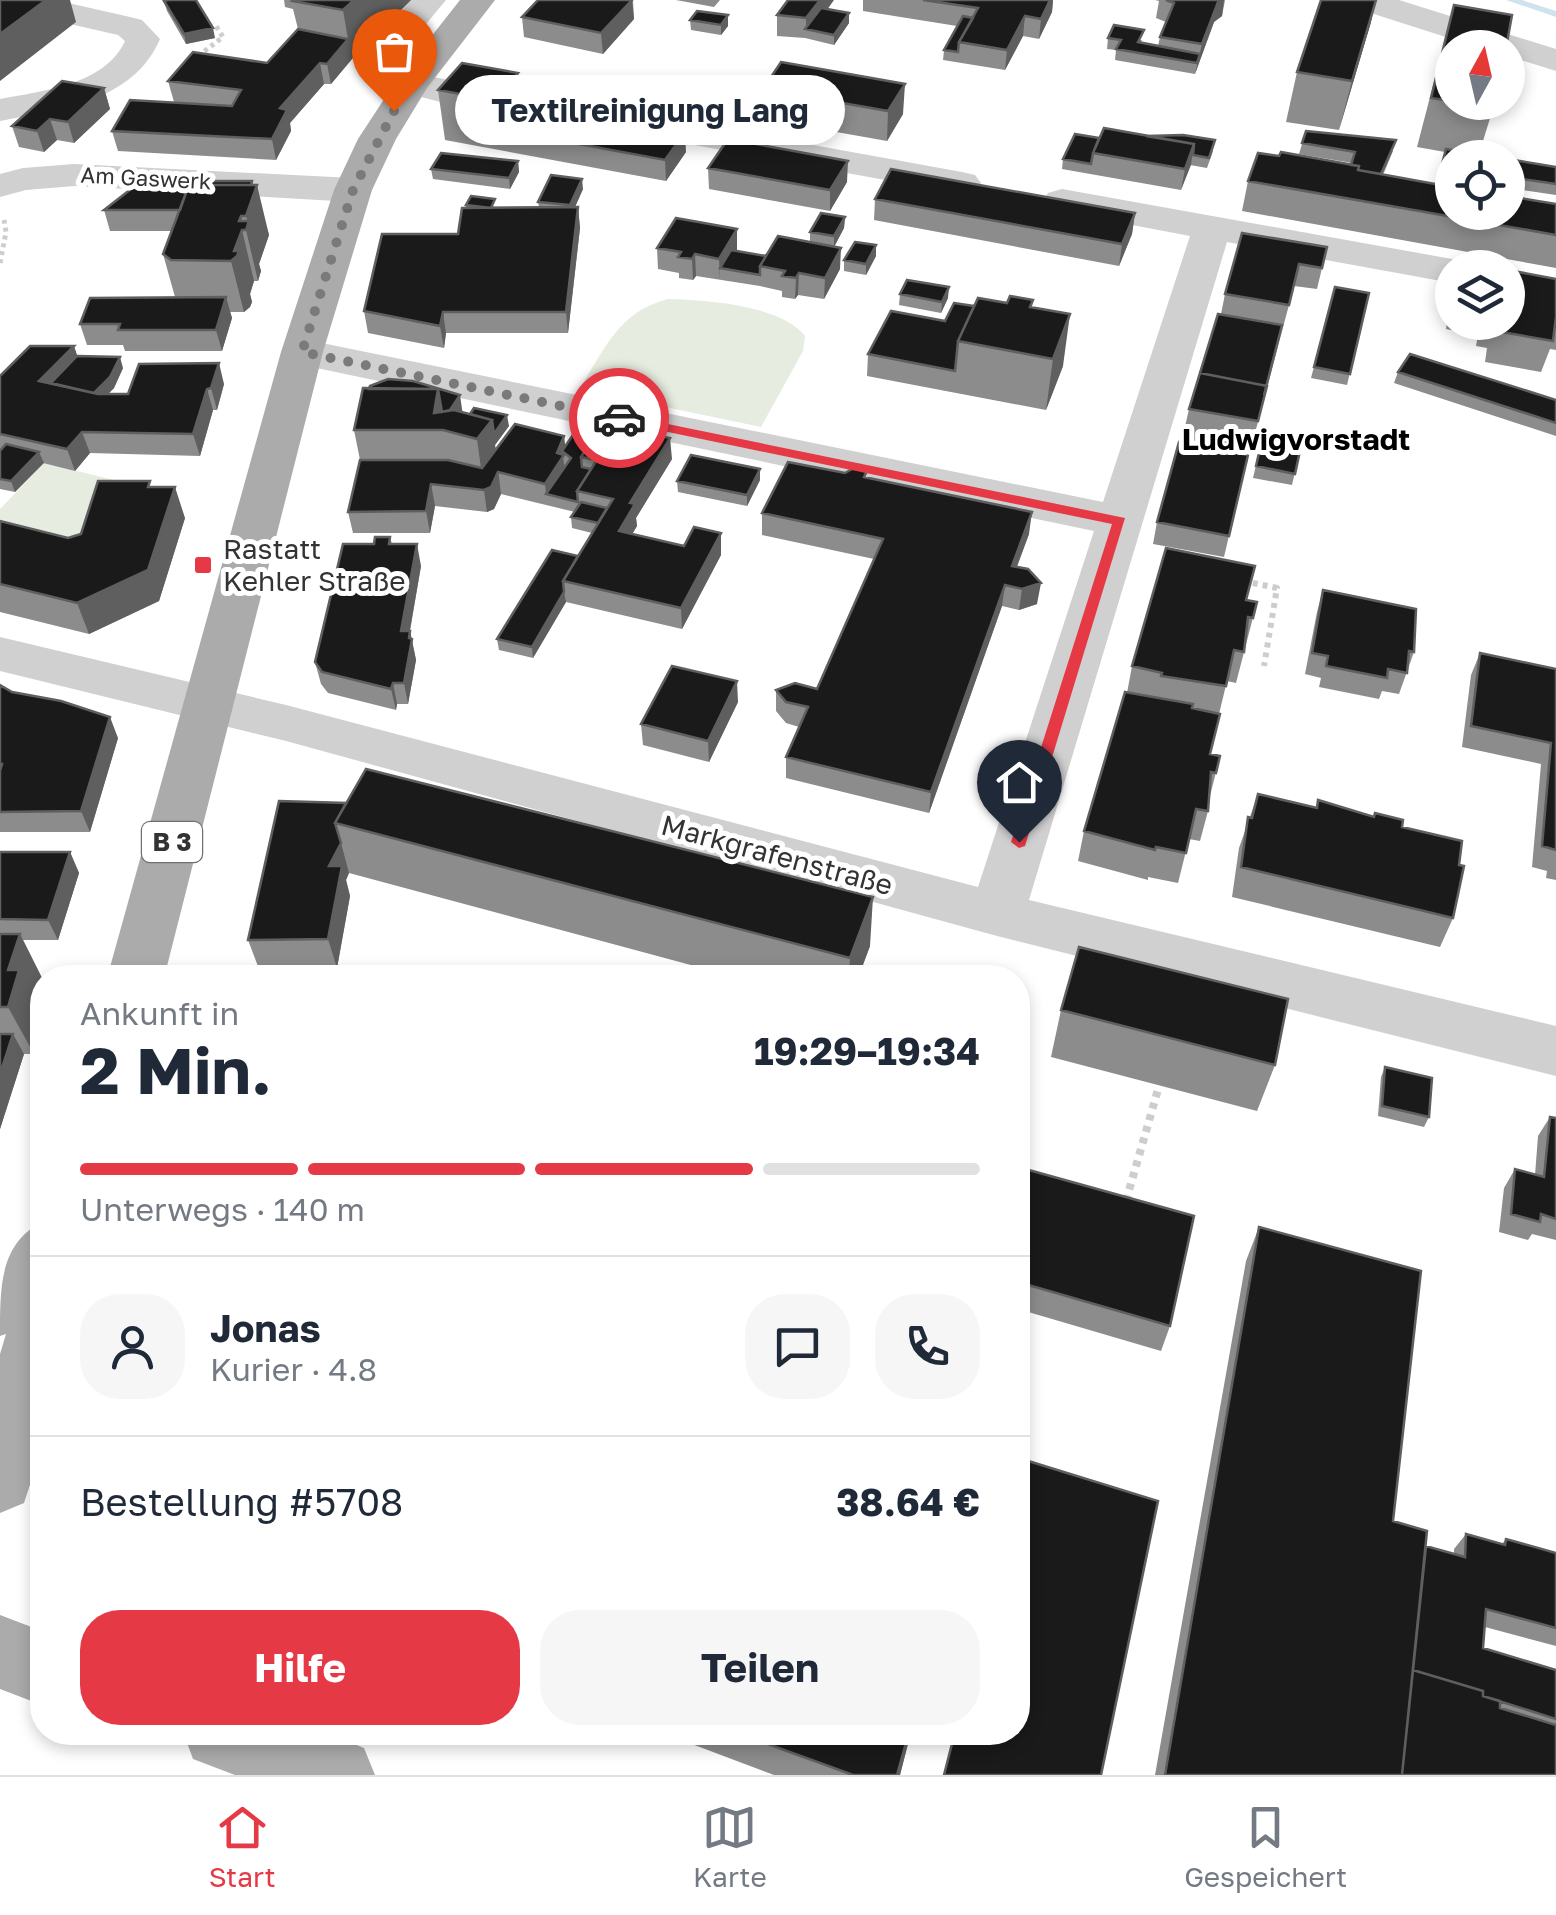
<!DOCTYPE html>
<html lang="de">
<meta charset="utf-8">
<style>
body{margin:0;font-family:"Golos Text",sans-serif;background:#f6f6f7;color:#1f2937;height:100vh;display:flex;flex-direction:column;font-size:38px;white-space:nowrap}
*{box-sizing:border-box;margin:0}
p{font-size:32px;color:#747a83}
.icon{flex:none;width:55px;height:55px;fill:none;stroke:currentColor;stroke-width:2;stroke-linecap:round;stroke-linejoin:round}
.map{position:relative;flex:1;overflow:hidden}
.panel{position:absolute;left:30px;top:965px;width:1000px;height:780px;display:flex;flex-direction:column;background:#fff;border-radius:40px;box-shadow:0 5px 15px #0003}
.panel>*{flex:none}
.needle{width:65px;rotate:8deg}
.buttons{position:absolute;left:1435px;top:30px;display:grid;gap:20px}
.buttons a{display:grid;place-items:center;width:90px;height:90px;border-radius:50%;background:#fff;box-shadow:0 5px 15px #0003;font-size:50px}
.pin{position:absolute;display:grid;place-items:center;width:85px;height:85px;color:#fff;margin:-102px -42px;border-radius:50% 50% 50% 0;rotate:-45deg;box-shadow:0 0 10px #0007}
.pin .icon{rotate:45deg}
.courier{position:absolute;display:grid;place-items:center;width:100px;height:100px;margin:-50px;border:8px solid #e63946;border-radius:50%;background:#fff;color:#222;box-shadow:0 2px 12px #0007}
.bubble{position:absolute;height:70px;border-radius:35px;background:#fff;box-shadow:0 5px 15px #0003;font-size:32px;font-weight:700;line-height:70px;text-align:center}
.overview em{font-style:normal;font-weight:700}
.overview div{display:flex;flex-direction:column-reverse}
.overview{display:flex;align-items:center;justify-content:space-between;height:170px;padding:0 50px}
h1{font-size:65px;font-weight:700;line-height:75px}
.bar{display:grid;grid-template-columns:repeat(4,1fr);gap:15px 10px;align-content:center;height:120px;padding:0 50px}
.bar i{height:12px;border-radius:8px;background:#e0e1e3}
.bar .current{background:#e63946}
.bar p{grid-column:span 4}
.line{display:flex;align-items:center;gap:25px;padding:0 50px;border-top:2px solid #e0e1e3}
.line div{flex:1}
.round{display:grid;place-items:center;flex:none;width:105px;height:105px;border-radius:40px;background:#f6f6f7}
.action{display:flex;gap:20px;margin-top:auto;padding:20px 50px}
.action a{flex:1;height:115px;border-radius:40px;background:#e63946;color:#fff;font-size:40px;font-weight:700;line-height:115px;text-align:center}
.action a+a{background:#f6f6f7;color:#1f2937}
.tab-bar{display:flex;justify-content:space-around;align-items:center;height:140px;border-top:2px solid #e0e1e3;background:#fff;font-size:28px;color:#747a83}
.tab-bar a{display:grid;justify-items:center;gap:5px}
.tab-bar .current{color:#e63946}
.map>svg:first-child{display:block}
</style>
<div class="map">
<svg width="1556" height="1775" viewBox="0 0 1556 1775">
<rect width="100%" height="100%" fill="#fff"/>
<path fill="#e6ecdf" d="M668,299C705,300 782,305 805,336L803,351L761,427L579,389C606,348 618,312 668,299Z
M44,463L143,487L92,565L0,549V509Z"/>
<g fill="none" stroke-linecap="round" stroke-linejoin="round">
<path fill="#cfe2ee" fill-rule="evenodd" d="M1506,0H1522L1556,11V17Z"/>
<path stroke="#cdcdcd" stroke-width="5" stroke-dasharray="4 4" stroke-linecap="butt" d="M198,56L223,37L214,23
M0,263L6,232L4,220"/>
<path stroke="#cdcdcd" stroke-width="6" stroke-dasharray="5 5" stroke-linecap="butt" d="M1243,581L1277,588L1264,666"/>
<path stroke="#cdcdcd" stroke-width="8" stroke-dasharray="6 6" stroke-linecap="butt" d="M1126,1201L1159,1086"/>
<path fill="#d0d0d0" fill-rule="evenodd" d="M0,0H55L130,17L142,20L160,39C133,102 60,109 0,121V99C42,91 105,85 125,41L118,35L0,8Z
M411,0H446L400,55L423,75L527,95L532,103L527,111L514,114C461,104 396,105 362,56Z
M1347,0H1399L1556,49V71L1508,56V48H1480L1352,7Z
M614,109L962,172L975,175L981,183L975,191L962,194L601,128L596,120L601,112Z
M74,164L353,178L367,182L372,190L367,198L353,202L74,186L26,190L0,197V174L23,168Z
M1062,189L1452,259L1466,262L1470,268H1452V283L1227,242L1029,900L1556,1026V1076L997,936L286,741L0,671V637L286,705L978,887L1094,531L302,365L287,361L281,352L287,343L302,339L1103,502L1190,236L1048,209L1043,201L1048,193Z"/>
<path fill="#ababab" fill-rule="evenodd" d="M460,0H495L427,88L396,139L372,190L323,352L164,978H107L281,352L334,190L358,139L394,84Z
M42,1222V1448L24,1503L0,1513V1354L6,1334L0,1336C0,1285 0,1244 42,1222Z
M0,1615L42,1631V1705L0,1689Z
M183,1732H325L364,1748L375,1775H235L193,1759Z"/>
</g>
<path fill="#8c8c8c" d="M284,0H411L352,59L331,84H324L290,123L291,131L276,160L118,151L112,131L174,102L168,81L267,63L298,29L293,9L285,7Z
M538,0H633L634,19L603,54L524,37L522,17Z
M676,0H720L714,7Z
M863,0H1053L1052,12L1039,39L1023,36L1005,70L943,60L944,50L957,26L863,11Z
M1155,0H1225L1222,16L1214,22L1195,74L1115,60L1116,50L1107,49L1108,38L1142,40L1141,42L1158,46L1160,37L1166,22L1156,18L1159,1Z
M164,1L215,38L186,44L167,11Z
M1454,5L1452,102H1495L1479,154L1452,158V181L1438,179L1445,152L1417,147Z
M827,9L849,13V23L834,45L805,38L777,36V15Z
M728,15V26L721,35L691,30L690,20Z
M1371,22L1339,130L1286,122L1297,72Z
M104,88L110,109L74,143L57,140L44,152L19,147L12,126Z
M763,89L903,114L887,141L763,119Z
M438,90L521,102L686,152L666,181L445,140Z
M1306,131L1393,151L1383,175L1556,204V268L1242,211L1248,181L1279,156L1351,165L1352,163L1299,154Z
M1099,138L1213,151L1207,168L1190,165L1181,190L1062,169L1063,159Z
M1508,159L1556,167V195L1508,188Z
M518,161L519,172L510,189L433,179L431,169Z
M708,168L847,182L830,211L709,189Z
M252,181L269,235L259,264L261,271L258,281H254L250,294L252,302L250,307L244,312H230L232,318L222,351H125L123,345H87L80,324L175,297L163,254L172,231H110L104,210Z
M583,189L575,207H578L580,228L568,333H446L444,348L368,333L364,311L458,234L466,205L497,207H539L538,202Z
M875,199L1135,213L1132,234L1119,266L874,220Z
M845,217L844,228L834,247L840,269L824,299L798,295L795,299L782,297V291L760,286L696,276L693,280L679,278V273L658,269L657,248L737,251L766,256L810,242V232Z
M1327,247L1317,289L1294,286L1250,452L1182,440L1189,409L1221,314L1225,294Z
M876,256L866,275L844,271V260Z
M1556,279V350L1550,349L1541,372L1485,362L1487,348L1476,346L1478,335L1446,329L1452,293V322H1508Z
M1335,287L1369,293L1347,385L1311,378Z
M900,294L948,298L941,313L899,305Z
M1033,300L1032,307L1063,366L1046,410L867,376L868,354L945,321L974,306Z
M74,346L77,356L123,368L114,388L108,394H128L224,384L217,410H213L200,456L90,453L75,471L43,463L15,492L0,489V376Z
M1398,372L1556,400V436L1394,383Z
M463,412L509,426L495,445L496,449L564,436L565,446L672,459L636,518L637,526L632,534L721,555L682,629L566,602L533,658L499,650L497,639L578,556L592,533L572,528L571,517L575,512L501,494L494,509L487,512L435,506L430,533H353L348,512L360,460L354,430Z
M1261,444L1300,451L1292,485L1253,478Z
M1248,455L1224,557L1153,544L1157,522Z
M845,473H866L865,478L1029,534L1017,567L1037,604L1019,610L1002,606L929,813L786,778V757L799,727L786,723L776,711V690L817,689L874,559L762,535V513Z
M760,480L747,506L678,492L677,481Z
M152,487L185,518L159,601L89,634L0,612V521L68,538L81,534Z
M390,537L392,544L421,566L410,631L416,660L408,704H397L396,710L328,693L321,684L315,662L374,544Z
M1323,590L1414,652L1399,694L1382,691L1379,699L1319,687L1321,678L1305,674L1317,612Z
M1246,600L1257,602L1236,683L1227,681L1219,714L1210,754L1220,756L1209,800L1208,811L1200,841L1189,839L1178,883L1148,877V880L1078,861L1084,831L1127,693L1132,666Z
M1480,653L1556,669V880L1546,878L1547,871L1532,867L1541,764L1462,747L1471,675Z
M0,685L12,692L118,738L90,832H0Z
M738,702L709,762L643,745L641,724Z
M1258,794L1316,807L1318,800L1402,827L1453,918L1440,947L1232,897L1239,848Z
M279,801L870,946L858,978H739L349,873L346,880L350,896L337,968L259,969L248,940Z
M0,852H70L79,873L58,940H23L42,978V990L38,1006L42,1015L34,1054H24L0,1129Z
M1061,1010L1275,1065L1257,1111L1051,1057Z
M1385,1067L1429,1117L1424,1127L1378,1116L1381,1077Z
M1550,1117L1556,1118V1240L1532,1234L1528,1240L1499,1232L1504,1188L1515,1169L1535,1175L1538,1136Z
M1018,1167L1170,1326L1161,1351L1018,1309Z
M1259,1227L1393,1521L1426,1546L1454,1554V1549L1466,1534L1502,1544L1506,1539L1556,1553V1646L1485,1627L1483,1648L1556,1670V1775H1155L1246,1261Z
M660,1732H911L900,1775H774Z"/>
<path fill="#5f5f5f" d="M46,0H70L76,22L0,81V34Z
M354,0H411L352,59L331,84L327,64L348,39L343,10Z
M632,0L634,19L603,54L601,33Z
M820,0H834L812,31L806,29V18Z
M1050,0H1053L1052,12L1039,39L1041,19Z
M1221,0H1224L1222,16L1214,22L1195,74L1202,44L1218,2Z
M1376,0L1371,22L1339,130L1352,81Z
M849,13V23L834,45V35Z
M728,15V26L721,35V25Z
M1025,16L1023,36L1005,70L1007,50Z
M213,28L215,38L186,44L184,34Z
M320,63L324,84L290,123L291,131L276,160L272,139L280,108Z
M518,73L523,122L498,129L494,100Z
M905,84L903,114L887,141L888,111Z
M104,88L110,109L74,143L68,122Z
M50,119L57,140L44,152L37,131Z
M685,132L686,152L666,181L665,160Z
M1194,144L1191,165L1181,190L1185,169Z
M518,161L519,172L510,189L509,178Z
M848,161L847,182L830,211V190Z
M582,179L583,189L571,216L570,205Z
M252,181L255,191L257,185L269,235L259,264L261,271L258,281L246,230L248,223L244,208Z
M578,207L580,228L568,333L566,312Z
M1135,213L1132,234L1119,266L1122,244Z
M241,216L244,230H242L254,281L250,294L252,302L250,307L244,312L231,261Z
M845,217L844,228L834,247V236Z
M737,229V250L726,269L720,268V280L719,259Z
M876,245V256L866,275V264Z
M841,248L840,269L824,299L825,278Z
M695,254L696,276L693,280L692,259Z
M799,273L798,295L795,299L796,278Z
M949,287L948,298L941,313L942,302Z
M226,297L232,318L222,351L216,330Z
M443,312L446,333L444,348L440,326Z
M1070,314L1063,366L1046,410L1053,359Z
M74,346L81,367L55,394L39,381Z
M120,357L123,368L114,388L90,412L87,401Z
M219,363L224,384L217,410L211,388Z
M207,389L213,410L200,456L193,434Z
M438,389L445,431L434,413Z
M460,395L463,416L445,418Z
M507,415L509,426L495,445L501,494L494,509L487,512L477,439L492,420Z
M82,432L90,453L75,471L67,449Z
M564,436L566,454L562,451L566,477L546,494L545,484Z
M670,438L672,459L636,518L637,526L621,553L619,531L630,503Z
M39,452L44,463L15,492L11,481Z
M760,469V480L747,506V495Z
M431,484L435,506L430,533L426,511Z
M175,487L185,518L159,601L89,634L77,603Z
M1032,512L1029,534L1009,587L1012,566Z
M721,533V555L682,629L681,608Z
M417,544L421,566L406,652L401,631Z
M1041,583L1037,604L1019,610L1022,589Z
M1005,585L1002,606L929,813L931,792Z
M564,592L566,602L533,658L532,647Z
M410,631L416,660L408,704L404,683Z
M737,681L738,702L709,762L708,741Z
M393,683L397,704L396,710L391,689Z
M110,717L118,738L90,832L81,811Z
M341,843L349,873L346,880L350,896L337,968L328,939L329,866Z
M70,852L79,873L58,940L48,920Z
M873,897L870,946L858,978H849L850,958Z
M20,934L42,978V990L38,1006L42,1015V1025L34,1054L8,1007V970Z
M13,1034L24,1054L0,1129V1074Z
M909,1732H911L900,1775H897Z"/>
<path fill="#1a1a1a" stroke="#5f5f5f" stroke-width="2.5" d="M0,0H46L0,34Z
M168,0H196L213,28L184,34L164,1Z
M293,0H354L343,10L292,1Z
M538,0H632L601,33L522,17Z
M788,0H820L806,18L777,15Z
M923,0H1050L1041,19L1025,16L1007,50L959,42L978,8Z
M1166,0H1221L1218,2L1202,44L1160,37L1174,3Z
M1321,0H1376L1352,81L1297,72Z
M1454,5L1512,15L1506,48H1452V101L1431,98Z
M821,8L849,13L834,35L805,29Z
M697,11L728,15L721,25L690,20Z
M963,16L973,18L959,42L958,52L944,50Z
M1114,25L1144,30L1138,42L1200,54L1197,63L1116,49L1121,40L1108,38Z
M298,29L348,39L327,64L320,63L280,108L287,110L272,139L112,131L130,100L232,106L241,90L168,81L193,52L267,63Z
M781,62L905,84L888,111L763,89Z
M462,63L518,73L494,100L438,90Z
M62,81L104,88L68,122L50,119L37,131L12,126Z
M521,102L685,132L665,160L498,129Z
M1461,102H1495L1493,108Z
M1104,128L1194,144L1185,169L1093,153Z
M1306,131L1396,140L1381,174L1358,170L1359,166L1351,165L1355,152L1302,143Z
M1075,134L1099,138L1093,153L1091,164L1063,159Z
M1183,135L1215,140L1209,158L1193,155L1194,144L1146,136Z
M728,139L848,161L830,190L708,168Z
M1446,149L1499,158H1452V169L1441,168Z
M1281,152L1359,166L1358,170L1452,187V212H1508V196L1556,204V235L1248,181L1258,153L1279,156Z
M441,153L518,161L509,178L431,169Z
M1508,159L1556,167V184L1508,177Z
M891,169L1135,213L1122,244L875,199Z
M551,175L582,179L570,205L538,202Z
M134,181H252L251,185H200L187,190L180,210H104L131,189Z
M200,185H257L246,216H241L239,221H249L246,230H242L234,251H239L237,256L231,261L171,260L163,254L187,190Z
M471,196L495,199L491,208L466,205Z
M578,207L566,312H443L440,326L364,311L382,234H458L462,208Z
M821,213L845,217L834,236L810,232Z
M676,218L737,229L719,259L695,254L692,259L678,257L681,252L657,248Z
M1242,233L1327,247L1322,268L1299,264L1289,305L1225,294Z
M778,236L841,248L825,278L799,273L796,278L782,276L785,271L760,266Z
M855,242L876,245L866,264L844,260Z
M731,250L766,256L760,266V275L720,268Z
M1462,262L1493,268H1461Z
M1508,270L1556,279V317L1553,341L1496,331L1497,322H1508Z
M907,280L949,287L942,302L900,294Z
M1335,287L1369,293L1350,374L1314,367Z
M1010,296L1033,300L1030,307L1070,314L1053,359L958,341L978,298L1007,303Z
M226,297L216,330H118L120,324H80L90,298Z
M954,303L974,306L958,341L955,371L868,354L891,311L945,321Z
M1218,314L1282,325L1264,395L1267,386L1200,373Z
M30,346H74L39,381L98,394H128L139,364L219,363L211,388L207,389L193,434L82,432L67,449L0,434V376Z
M1410,354L1556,400V423L1398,372Z
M77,356L120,357L110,377L94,393L51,383Z
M1200,373L1267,386L1258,421L1189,409Z
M388,379L413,381L460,395L450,410L442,412L438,389H369L370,386Z
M363,388L438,389L434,413L454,410L492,420L477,439L443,430H354Z
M474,408L507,415L494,434L492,420L470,414Z
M603,423L670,438L630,503L635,504L619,531L684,546L694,527L721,533L681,608L563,581L613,499L577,491L597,460L581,457Z
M515,424L564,436L557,453L564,455L545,484L498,472L491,487L484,490L431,484L426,511L348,512L360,460H448L482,468Z
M577,429L596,433L581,457L582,467L591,469L577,491L578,502L546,494L571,458L562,451Z
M1179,442L1248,455L1229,536L1157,522Z
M6,444L39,452L11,481L0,479V451Z
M1261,444L1300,451L1295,474L1256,466Z
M691,455L760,469L747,495L677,481Z
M788,462L845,473L859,465L866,473L864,477L1032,512L1012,566L1028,569L1041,583L1022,589L1005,585L931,792L786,757L808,707L786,702L776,690L795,683L817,689L883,539L762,513Z
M98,481H150L148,487H175L148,570L77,603L0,584V521L68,538L81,534Z
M581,502L607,508L598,523L571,517Z
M375,537H390L389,544H417L401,631H410L409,638L412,639L404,683H393L391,689L322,672L315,662L343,544H374Z
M1166,548L1255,566L1246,600L1257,602L1253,618L1248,617L1244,652L1234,650L1226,686L1161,676L1162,673L1132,666Z
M552,550L578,556L563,581L564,592L532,647L497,639Z
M1323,590L1416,609L1414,652L1409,651L1407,673L1388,669L1387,678L1326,666L1328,656L1312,653Z
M1480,653L1556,669V850L1542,846L1551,743L1471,726Z
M672,666L737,681L708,741L641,724Z
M0,685L12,692L61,701L110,717L81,811L0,812V771L2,764H0Z
M1125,692L1193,704L1192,708L1220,714L1210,754L1220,756L1216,773L1211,772L1208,811L1196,809L1186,853L1156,847L1155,850L1084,831Z
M366,769L873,897L850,958L335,823Z
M1258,794L1317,808L1318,800L1374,817L1375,813L1403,820L1402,827L1462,841L1459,865L1464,866L1453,918L1241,867L1248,817L1252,818Z
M279,801L346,803L335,823L341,843L329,866H342L328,939L248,940Z
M0,852H70L48,920L0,919Z
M0,934H20L8,970H19L8,1007H0Z
M1079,947L1288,999L1275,1065L1061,1010Z
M0,1034H13L0,1074Z
M1385,1067L1432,1078L1429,1117L1382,1106Z
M1550,1117L1556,1118V1219L1541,1214L1540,1222L1511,1214L1515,1169L1544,1177Z
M1018,1167L1194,1216L1170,1326L1018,1282Z
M1259,1227L1421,1271L1393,1521L1427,1531L1402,1775H1165Z
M1018,1342L1025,1344L1018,1373Z
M1025,1460L1158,1501L1101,1775H944L955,1732H1018V1489Z
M1018,1465L1023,1467L1018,1489Z
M1466,1534L1505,1545L1506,1539L1556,1553V1628L1486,1609L1483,1648L1556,1670V1719L1483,1696V1691L1413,1670L1426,1546L1465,1557Z
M1413,1670L1483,1691V1696L1500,1701V1708L1556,1725V1775H1402Z
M735,1732H909L897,1775H853Z"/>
<path fill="#e63946" d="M619,414L1125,518L1025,846L1019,848L1011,842L1112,524L615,421L613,418Z"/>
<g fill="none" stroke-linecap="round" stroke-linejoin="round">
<path stroke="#7a7a7a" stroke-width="10" stroke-dasharray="0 18" d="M394,111L353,190L302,352L619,418"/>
</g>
<rect fill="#e63946" stroke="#fff" stroke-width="4" x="193" y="555" width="20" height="20" rx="5"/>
<g text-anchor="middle" stroke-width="10" stroke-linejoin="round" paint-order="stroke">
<g font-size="22" fill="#333" stroke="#fff">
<text transform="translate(146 178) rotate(3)" y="8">Am Gaswerk</text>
</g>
<rect fill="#fff" stroke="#707070" stroke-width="2.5" x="142" y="822" width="60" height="40" rx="8"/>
<g font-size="25" font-weight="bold" fill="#333">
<text x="172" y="851">B 3</text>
</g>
<g font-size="28" fill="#333" stroke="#fff" text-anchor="start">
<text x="223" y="559">Rastatt<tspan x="223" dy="32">Kehler Straße</tspan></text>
</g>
<g font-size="28" fill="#333" stroke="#fff">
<text transform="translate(777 855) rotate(15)" y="10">Markgrafenstraße</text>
</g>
<g font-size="30" font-weight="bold" fill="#000" stroke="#fff">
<text x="1296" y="450">Ludwigvorstadt</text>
</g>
</g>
</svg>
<div class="buttons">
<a><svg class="needle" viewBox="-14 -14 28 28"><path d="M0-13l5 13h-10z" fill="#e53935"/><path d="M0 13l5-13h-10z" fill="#747a83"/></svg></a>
<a><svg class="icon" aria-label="locate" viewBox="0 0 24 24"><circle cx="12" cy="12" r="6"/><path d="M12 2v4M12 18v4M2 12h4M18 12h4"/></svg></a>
<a><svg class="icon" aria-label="layers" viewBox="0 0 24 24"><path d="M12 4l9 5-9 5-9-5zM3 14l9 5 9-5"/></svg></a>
</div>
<div class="pin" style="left:394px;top:111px;background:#ea580c"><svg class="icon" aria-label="bag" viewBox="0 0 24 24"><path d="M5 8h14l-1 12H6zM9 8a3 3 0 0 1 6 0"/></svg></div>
<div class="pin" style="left:1019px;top:842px;background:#1f2937"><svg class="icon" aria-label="home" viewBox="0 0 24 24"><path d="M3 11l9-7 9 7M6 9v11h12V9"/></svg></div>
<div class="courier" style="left:619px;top:418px"><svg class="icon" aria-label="car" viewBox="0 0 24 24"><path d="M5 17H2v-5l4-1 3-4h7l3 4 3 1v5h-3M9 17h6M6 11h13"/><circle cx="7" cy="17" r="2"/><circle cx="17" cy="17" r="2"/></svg></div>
<div class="bubble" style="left:455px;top:75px;width:390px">Textilreinigung Lang</div>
<section class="panel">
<div class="overview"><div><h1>2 Min.</h1><p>Ankunft in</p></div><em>19:29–19:34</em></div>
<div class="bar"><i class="current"></i><i class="current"></i><i class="current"></i><i></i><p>Unterwegs · 140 m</p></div>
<div class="line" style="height:180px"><a class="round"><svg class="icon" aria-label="person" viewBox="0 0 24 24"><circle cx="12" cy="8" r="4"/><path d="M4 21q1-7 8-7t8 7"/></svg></a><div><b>Jonas</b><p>Kurier · 4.8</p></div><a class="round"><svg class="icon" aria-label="chat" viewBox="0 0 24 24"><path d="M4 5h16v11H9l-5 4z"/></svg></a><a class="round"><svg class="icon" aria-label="phone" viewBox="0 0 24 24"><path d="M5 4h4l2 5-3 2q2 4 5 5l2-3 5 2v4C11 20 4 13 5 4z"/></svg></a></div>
<div class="line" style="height:130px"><div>Bestellung #5708</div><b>38.64 €</b></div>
<div class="action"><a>Hilfe</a><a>Teilen</a></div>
</section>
</div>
<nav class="tab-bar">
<a class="current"><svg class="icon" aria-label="home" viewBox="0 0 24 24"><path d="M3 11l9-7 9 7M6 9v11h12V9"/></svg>Start</a>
<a><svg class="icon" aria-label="map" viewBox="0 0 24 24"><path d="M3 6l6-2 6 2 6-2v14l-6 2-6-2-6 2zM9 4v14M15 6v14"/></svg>Karte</a>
<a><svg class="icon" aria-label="saved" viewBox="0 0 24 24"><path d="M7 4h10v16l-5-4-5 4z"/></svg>Gespeichert</a>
</nav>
